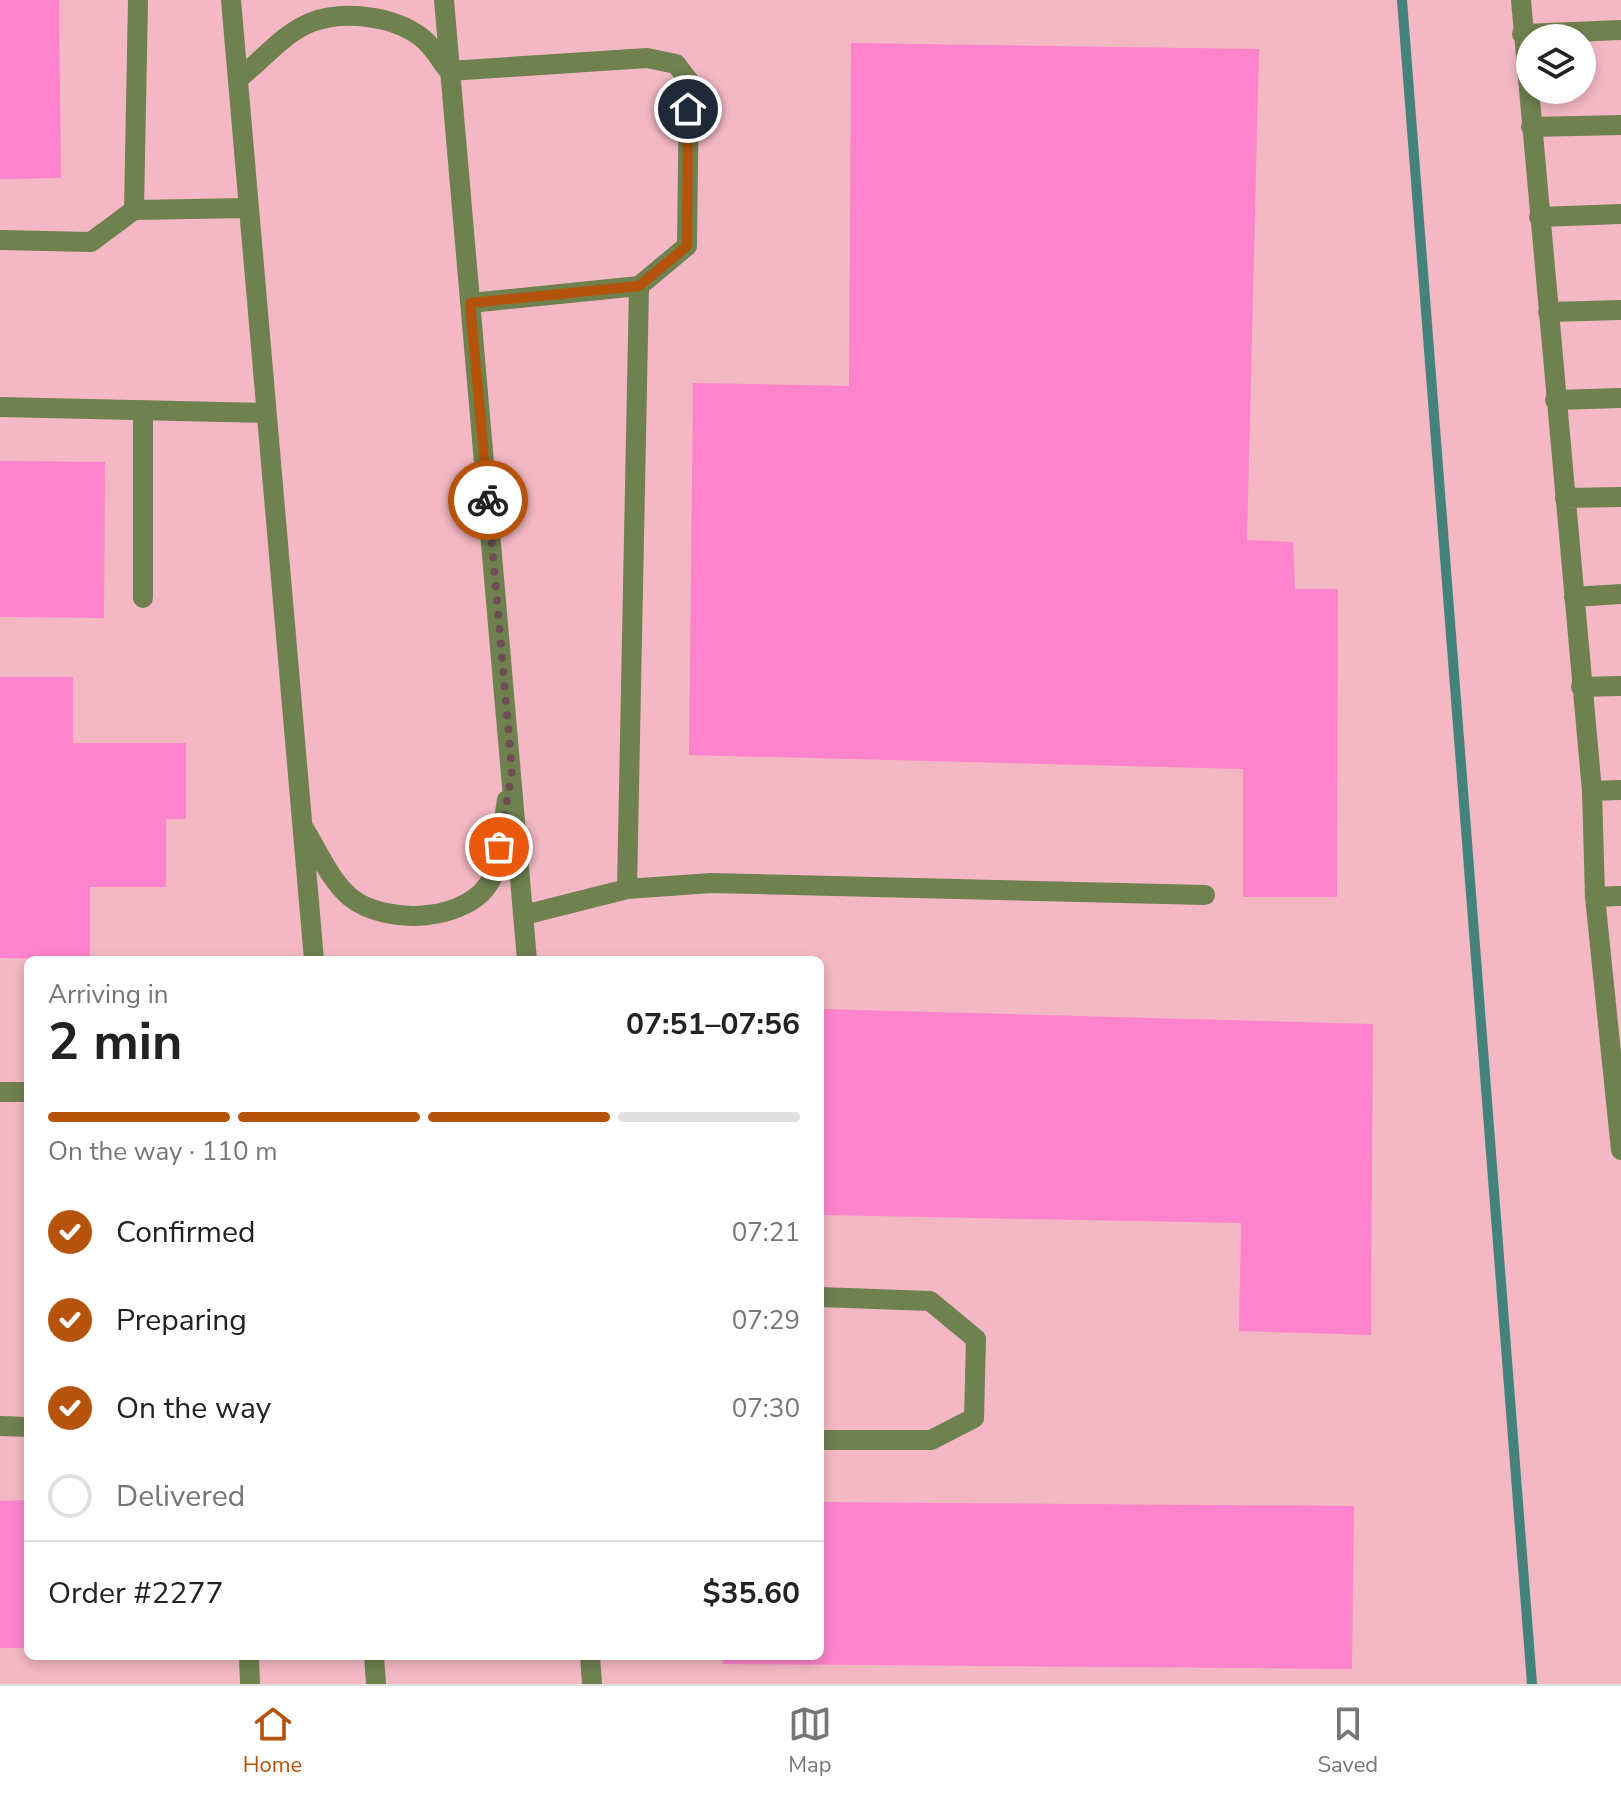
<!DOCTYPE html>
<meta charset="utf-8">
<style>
body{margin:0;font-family:"Nunito Sans",sans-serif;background:#f2f2f2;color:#222;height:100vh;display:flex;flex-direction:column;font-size:30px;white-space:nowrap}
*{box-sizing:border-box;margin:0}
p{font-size:26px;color:#767676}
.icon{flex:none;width:44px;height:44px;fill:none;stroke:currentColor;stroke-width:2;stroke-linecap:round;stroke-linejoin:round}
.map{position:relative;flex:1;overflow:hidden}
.side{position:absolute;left:24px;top:956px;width:800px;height:704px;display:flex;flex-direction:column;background:#fff;border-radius:12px;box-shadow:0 4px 12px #0003}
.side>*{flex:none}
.buttons{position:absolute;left:1516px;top:24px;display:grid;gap:16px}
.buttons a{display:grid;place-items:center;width:80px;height:80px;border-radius:50%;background:#fff;box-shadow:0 4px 12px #0003;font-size:40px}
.pin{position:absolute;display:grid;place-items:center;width:68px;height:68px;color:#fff;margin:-34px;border:4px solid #fff;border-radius:50%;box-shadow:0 2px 8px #0007}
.courier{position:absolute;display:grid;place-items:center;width:80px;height:80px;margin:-40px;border:6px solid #b45309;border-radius:50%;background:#fff;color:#222;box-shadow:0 2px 10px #0007}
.head em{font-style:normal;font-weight:700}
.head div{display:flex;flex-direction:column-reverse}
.head{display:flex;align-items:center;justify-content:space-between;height:136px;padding:0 24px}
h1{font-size:52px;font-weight:700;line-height:60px}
.bar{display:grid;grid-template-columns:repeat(4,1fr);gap:12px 8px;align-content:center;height:96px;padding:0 24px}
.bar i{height:10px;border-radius:6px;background:#e0e0e0}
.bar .active{background:#b45309}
.bar p{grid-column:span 4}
.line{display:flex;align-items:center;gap:20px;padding:0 24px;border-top:2px solid #e0e0e0}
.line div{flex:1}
ol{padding:0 24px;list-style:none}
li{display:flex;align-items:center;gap:24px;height:88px}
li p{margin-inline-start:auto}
li .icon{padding:8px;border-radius:50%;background:#b45309;color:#fff;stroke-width:4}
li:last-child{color:#767676}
li i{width:44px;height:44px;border:4px solid #e0e0e0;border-radius:50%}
.dock{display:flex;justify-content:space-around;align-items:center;height:112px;border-top:2px solid #e0e0e0;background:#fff;font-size:22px;color:#767676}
.dock a{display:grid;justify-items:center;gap:4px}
.dock .active{color:#b45309}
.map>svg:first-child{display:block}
</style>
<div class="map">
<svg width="1621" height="1684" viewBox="0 0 1621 1684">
<rect width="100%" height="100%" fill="#f3b8c4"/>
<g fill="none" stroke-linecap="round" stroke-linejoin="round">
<path stroke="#43837b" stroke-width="10" d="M1402,0L1532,1684"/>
</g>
<path fill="#fd83cc" d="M0,0H59L61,178L0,179Z
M851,43L1259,49L1247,540L1293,542L1295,589H1338L1337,897H1243V769L689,755L693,383L849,386Z
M0,461L105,462L104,618L0,617Z
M0,677H73V743H186V819H166V887H90V959L0,958Z
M820,1009L1373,1024L1371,1335L1239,1331L1241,1223L820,1215Z
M28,1500V1648H0V1501Z
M820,1502L1354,1506L1352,1669L723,1664V1656H820Z"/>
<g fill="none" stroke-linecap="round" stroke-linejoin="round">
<path stroke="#6e814f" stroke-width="20" d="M231,0L314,960
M444,0L527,960
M1521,0L1592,791L1595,897L1621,1150
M1522,34L1621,30
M238,79C262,61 283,33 312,22C344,10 393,16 421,37C432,45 440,60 449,71L647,58L676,64L689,81L687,246L639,286L627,889
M1531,127L1621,125
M134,210L138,0
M1539,217L1621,214
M0,240L91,242L134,210L248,208
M470,303L639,286
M1548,312L1621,310
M1555,400L1621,398
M0,407L266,413
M143,410V598
M1565,498L1621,497
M1574,597L1621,594
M1581,687L1621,686
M1592,791L1621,790
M303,827C318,850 329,879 350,897C385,926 470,923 492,878C501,857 503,822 507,800
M1595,897L1621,896
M524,915L627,889L711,883L1205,895
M0,1092H28
M820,1297L930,1301L976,1339L974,1418L931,1440H820
M0,1426L28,1427
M249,1656L250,1684
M374,1656L376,1684
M590,1656L592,1684"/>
</g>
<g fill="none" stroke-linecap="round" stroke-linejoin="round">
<path stroke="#6f4d54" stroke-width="8" stroke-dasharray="0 14.4" d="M488,500L512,770L499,847"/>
<path stroke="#b45309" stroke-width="10" d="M488,500L470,303L639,286L687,246L688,109"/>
</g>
</svg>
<div class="buttons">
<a><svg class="icon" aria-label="layers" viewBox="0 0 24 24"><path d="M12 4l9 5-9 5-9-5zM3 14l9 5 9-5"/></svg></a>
</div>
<div class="pin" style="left:499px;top:847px;background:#ea580c"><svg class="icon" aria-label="bag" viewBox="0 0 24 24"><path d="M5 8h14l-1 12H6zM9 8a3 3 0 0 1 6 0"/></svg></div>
<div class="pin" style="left:688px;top:109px;background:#1f2937"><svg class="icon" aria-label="home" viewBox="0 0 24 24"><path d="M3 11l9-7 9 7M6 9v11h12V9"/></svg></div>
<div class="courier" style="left:488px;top:500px"><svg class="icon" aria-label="bike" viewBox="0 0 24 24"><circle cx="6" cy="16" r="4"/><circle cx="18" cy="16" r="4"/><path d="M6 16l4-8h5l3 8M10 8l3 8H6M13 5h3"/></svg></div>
<section class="side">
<div class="head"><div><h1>2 min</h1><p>Arriving in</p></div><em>07:51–07:56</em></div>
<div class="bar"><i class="active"></i><i class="active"></i><i class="active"></i><i></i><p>On the way · 110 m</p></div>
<ol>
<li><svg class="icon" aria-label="check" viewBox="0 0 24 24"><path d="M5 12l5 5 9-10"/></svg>Confirmed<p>07:21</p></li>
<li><svg class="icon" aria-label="check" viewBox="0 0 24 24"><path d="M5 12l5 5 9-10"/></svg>Preparing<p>07:29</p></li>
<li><svg class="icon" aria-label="check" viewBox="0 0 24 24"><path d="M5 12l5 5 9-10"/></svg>On the way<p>07:30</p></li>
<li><i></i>Delivered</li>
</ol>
<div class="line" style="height:104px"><div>Order #2277</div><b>$35.60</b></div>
</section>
</div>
<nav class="dock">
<a class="active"><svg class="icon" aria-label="home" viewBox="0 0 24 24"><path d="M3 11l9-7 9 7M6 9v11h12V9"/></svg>Home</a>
<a><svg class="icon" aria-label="map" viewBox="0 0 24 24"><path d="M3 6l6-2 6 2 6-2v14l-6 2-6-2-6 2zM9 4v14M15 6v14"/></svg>Map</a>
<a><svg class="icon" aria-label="saved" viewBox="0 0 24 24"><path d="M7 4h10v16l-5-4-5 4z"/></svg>Saved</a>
</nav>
